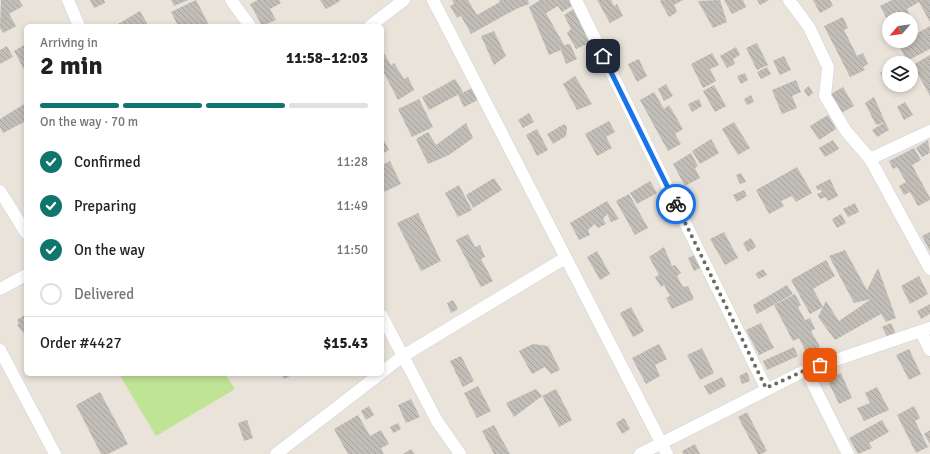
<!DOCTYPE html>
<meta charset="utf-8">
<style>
body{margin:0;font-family:Signika,sans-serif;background:#f6f6f6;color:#202124;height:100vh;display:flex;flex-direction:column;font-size:15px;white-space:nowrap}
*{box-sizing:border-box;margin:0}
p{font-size:13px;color:#757577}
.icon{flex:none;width:22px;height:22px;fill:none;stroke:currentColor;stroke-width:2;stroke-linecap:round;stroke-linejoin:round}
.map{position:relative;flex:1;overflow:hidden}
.side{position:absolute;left:24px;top:24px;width:360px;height:352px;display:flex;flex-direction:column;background:#fff;border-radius:6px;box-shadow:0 2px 6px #0003}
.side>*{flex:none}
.needle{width:26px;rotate:241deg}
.tools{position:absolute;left:882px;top:12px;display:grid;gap:8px}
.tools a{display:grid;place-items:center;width:36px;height:36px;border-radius:50%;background:#fff;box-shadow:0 2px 6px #0003;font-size:20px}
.pin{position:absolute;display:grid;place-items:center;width:34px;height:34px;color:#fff;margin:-17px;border-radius:8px;box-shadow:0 2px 6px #0006}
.courier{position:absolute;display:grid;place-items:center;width:40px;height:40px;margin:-20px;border:3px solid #1a73e8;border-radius:50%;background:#fff;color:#222;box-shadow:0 1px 5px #0007}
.headline em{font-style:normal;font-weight:700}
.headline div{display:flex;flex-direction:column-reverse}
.headline{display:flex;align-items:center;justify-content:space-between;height:68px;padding:0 16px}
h1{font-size:26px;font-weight:700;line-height:30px}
.bar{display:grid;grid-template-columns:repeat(4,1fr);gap:6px 4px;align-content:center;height:48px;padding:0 16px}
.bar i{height:5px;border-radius:3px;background:#e0e0e0}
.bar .current{background:#0f766e}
.bar p{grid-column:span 4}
.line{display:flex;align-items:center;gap:10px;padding:0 16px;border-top:1px solid #e0e0e0}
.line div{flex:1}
ol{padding:0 16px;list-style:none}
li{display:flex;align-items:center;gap:12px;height:44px}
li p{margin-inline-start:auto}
li .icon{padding:4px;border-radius:50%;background:#0f766e;color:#fff;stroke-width:4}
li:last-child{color:#757577}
li i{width:22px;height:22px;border:2px solid #e0e0e0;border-radius:50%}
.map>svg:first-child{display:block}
</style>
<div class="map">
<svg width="930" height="454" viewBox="0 0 930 454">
<defs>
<pattern id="building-back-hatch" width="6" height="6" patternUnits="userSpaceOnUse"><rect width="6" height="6" fill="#c1bdb7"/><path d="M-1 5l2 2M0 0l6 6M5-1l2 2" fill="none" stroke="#a6a29d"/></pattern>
</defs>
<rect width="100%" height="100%" fill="#e9e3da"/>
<path fill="#bfe495" d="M119,374H225L235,389L156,436Z"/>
<path fill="url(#building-back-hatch)" d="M1,0H19L23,6L9,14L16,26L3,33L0,28Z
M90,0H104L105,3L94,8Z
M171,0H188L174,6Z
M196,0L209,25L178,26L171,12Z
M258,0H279L281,3L270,9L276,20L262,26L250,4Z
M320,0H340V1L326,9Z
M452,0H468L477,15L500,2L499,0H528L529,4L516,9L471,34L461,16L457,18L450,6L454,4Z
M540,0H573L575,4L562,12L558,6L546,13L564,45L570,44L577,59L566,64L561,50L549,55L529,7Z
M597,0H611L614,6L617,4L623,16L610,23Z
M662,0H683L674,5L677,12L669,17L660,1Z
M720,0L727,22L713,28L698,1Z
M724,0H743L746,7L732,14Z
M757,0H769L760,5Z
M813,0H830L833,6L820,13Z
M892,0H930V22L919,2L907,9L911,17L889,19V23L880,6Z
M577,7L593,41L576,49L567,33L571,29L564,15Z
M140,11L148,25L119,26L118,24Z
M843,17L848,28L844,30L857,56L863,53L868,64L863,67L865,70L850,77L824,26Z
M930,26V49L907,61L897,41H911V28L914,35Z
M494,31L506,56L494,65L481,36Z
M757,43L768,65L757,70L746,48Z
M26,44V73L14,51Z
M7,46L13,57L0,64V50Z
M736,47L740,55L733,59L735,64L727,68L720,56Z
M382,50L391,65L394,63L404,79L408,77L414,90L398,100L382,69Z
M712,53L719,65L710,69L716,81L703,88L691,64Z
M930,55V96L913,65Z
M784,56L791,70L780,75L773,61Z
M639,59L647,76L637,82L628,64Z
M767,67L771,74L761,79L757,72Z
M889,68V84L887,85L880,73Z
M745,73L748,80L741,84L737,76Z
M575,76L592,104L577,110L563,84Z
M455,79L463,92L429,110L422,97Z
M796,80L801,92L792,96L797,108L782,114L772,90Z
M666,84L673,96L664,101L658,89Z
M714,85L726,106L715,112L703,91Z
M809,86L813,93L808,97L804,90Z
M843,87L854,106L841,113L831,94Z
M472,88L478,100L464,107L458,95Z
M654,92L664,109L669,105L683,129L675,134L681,144L668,151L640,100Z
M751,95L754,102L747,105L744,99Z
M874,97L885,122L876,125L865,103Z
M419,99L433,127L412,137L398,109Z
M699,99L702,106L692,112L688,104Z
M905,102L913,115L904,120L897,107Z
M26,103V121L3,133L0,127V119Z
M529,113L534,122L523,128L518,120Z
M828,115L836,129L819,140L810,126Z
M609,121L615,132L606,137L612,148L597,156L585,134Z
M734,122L750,148L738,155L722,129Z
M885,122L889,130L877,137L872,130Z
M466,123L473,138L449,155L428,164L416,139L428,132L436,145Z
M564,124L567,127L566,136L553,144L547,134Z
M537,129L548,150L537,156L526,135Z
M382,137L389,150L382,154Z
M711,139L719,153L700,164L692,151Z
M833,140L839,149L825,157L819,148Z
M928,140L930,153L922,157L916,148Z
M914,148L921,160L912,165L930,198V200L918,206L910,192L904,195L899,186L906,182L897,167L893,169L889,161Z
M691,153L698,166L695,168L700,178L685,186L673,164Z
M390,161L401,184L384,192L382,189V165Z
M797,167L812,193L796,202L792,196L781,201L784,206L769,214L756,190Z
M741,173L746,182L740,184L736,175Z
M494,178L502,190L473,208L466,195Z
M830,179L838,196L828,201L826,197L820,199L817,194L822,192L820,189L818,191L816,186Z
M650,181L657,193L637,204L630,193Z
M459,185L472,210L458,217L445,193Z
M744,190L747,196L737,202L733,195Z
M629,194L648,228L635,235L616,201Z
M607,201L619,219L611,222L607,214L603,219L606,224L598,228L595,224L588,230L590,235L579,240L570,223Z
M855,203L859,212L848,217L843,209Z
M418,213L441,261L421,271L397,223Z
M841,214L846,223L837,228L832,219Z
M724,232L738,258L725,265L710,239Z
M930,232V251L922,236Z
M468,234L475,247L480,245L485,257L481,259L493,281L481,287L456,240Z
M751,238L756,247L748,252L743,243Z
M664,247L672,266L675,265L681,273L677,276L683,287L688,286L694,299L672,309L666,298L670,296L664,285L661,287L655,277L659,275L649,257Z
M845,250L867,290L878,268L896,318L886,322L881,314L835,340L818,317L826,301L839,321L871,299L854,303L829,256Z
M597,251L610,274L600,280L587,257Z
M699,253L705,265L694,271L688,258Z
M826,260L835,276L813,289L823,307L810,314L791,280Z
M763,269L767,275L759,279L755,274Z
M919,276L928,294L910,304L901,286Z
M787,285L793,294L757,314L753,305Z
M795,294L801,305L798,307L805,320L810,318L815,329L811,331L820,347L807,354L799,338L793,341L774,305Z
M453,300L458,309L451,313L447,303Z
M930,304V314L921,319L917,311Z
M631,307L644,331L633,337L620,313Z
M26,314V336L17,325L19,324L17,320Z
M761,323L774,348L759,355L746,330Z
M891,323L896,334L888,338L882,327Z
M533,344L548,346L560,370L551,374L545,367L532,374L519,351Z
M659,344L667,359L655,365L660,376L646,384L632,358Z
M794,347L798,356L767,370L763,361Z
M702,348L714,373L700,380L687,355Z
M909,349L921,374L909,380L896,355Z
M461,356L474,381L463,387L450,361Z
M747,372L750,381L742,384L739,376Z
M841,373L852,398L839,404L827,379Z
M281,374H294L284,379Z
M722,377L726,386L709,395L704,386Z
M478,386L491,411L477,418L464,393Z
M877,387L889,410L864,421L857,408L870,403L865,393Z
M536,389L542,396L514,417L506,403Z
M556,389L572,420L559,427L542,396Z
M100,392L128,444L108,454H101L76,405Z
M411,399L420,417L406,423L398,405Z
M369,406L374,415L366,420L361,411Z
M914,406L920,418L915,421L928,447L916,453L897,415Z
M747,412L767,451L761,454H758L738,417Z
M358,415L370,436L381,430L389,444L381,448L384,454H348L334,429Z
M624,418L630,429L622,434L616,423Z
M247,420L253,438L244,441L238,423Z
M882,420L889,432L869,443L872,448L858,454L849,438Z
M398,423L401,429L393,433L390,427Z
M494,425L510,454H494L482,431Z
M930,430V444L924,434Z
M695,444L700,454H683L682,451Z
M411,449L415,454H403Z"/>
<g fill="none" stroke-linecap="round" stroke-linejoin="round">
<g stroke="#cfd2e0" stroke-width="13">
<path id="street" d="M68,0L79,26
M231,0L250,26
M433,0L667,454
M576,0L766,388
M789,0L809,27L828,67L825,96L846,131L870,159L930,269
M370,26L404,0
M870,159L930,131
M0,191L26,233
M0,289L26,275
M382,316L437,421L460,454
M921,332L930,350
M0,350L55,454
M806,370L848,454
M382,372L403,356L565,258
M276,454L380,374
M640,454L806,370L930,328"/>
</g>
<use href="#street" stroke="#fff" stroke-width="12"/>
</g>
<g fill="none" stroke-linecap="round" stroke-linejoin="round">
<path stroke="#6c6966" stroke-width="4" stroke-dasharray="0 7.2" d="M676,204L766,388L806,370L820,365"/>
<path stroke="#1a73e8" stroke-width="5" d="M603,56L676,204"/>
</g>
</svg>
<div class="tools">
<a><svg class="needle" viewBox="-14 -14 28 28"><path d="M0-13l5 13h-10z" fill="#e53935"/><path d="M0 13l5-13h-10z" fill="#757577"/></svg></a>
<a><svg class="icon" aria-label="layers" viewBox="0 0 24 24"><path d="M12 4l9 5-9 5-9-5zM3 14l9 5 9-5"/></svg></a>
</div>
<div class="pin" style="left:820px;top:365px;background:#ea580c"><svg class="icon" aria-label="bag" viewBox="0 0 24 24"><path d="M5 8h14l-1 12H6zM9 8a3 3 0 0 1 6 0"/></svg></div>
<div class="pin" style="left:603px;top:56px;background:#1f2937"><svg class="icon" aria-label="home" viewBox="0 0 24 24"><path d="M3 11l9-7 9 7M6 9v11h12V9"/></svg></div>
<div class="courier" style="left:676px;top:204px"><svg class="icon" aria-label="bike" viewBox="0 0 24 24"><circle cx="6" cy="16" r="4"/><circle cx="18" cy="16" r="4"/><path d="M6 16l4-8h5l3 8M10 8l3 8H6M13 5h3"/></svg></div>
<section class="side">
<div class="headline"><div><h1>2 min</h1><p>Arriving in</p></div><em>11:58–12:03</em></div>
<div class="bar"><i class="current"></i><i class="current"></i><i class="current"></i><i></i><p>On the way · 70 m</p></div>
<ol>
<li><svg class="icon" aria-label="check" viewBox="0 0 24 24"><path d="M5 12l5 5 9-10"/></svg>Confirmed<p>11:28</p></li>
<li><svg class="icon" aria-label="check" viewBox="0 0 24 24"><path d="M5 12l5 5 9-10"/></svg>Preparing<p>11:49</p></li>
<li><svg class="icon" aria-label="check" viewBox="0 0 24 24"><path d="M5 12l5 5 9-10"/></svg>On the way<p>11:50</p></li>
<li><i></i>Delivered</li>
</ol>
<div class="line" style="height:52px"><div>Order #4427</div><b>$15.43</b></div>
</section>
</div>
